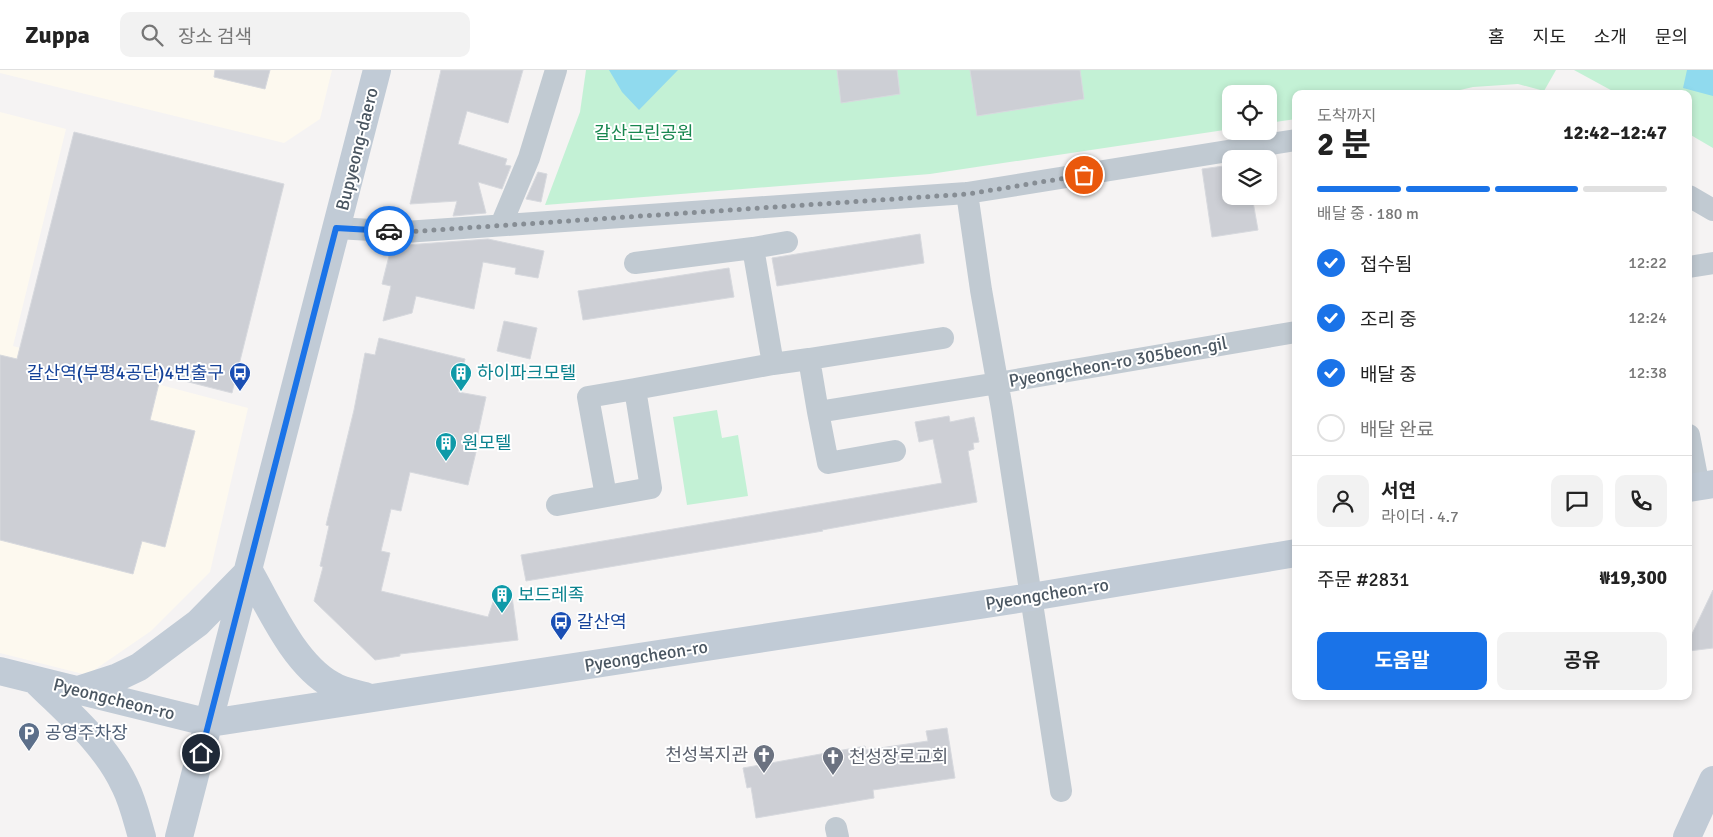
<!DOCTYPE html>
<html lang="ko">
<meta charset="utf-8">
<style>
body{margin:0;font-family:Signika,"Noto Sans KR",sans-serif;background:#f2f2f2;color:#222;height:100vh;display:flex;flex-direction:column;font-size:19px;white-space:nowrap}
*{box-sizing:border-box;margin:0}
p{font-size:16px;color:#767676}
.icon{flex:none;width:28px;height:28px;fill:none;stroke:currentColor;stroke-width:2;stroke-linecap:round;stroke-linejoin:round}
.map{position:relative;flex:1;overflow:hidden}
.side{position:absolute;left:1292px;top:20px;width:400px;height:610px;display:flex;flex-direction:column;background:#fff;border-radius:10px;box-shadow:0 2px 8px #0003}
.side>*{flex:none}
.controls{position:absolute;left:1222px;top:15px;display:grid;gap:10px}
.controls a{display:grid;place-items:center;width:55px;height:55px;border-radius:10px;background:#fff;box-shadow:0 2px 8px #0003;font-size:25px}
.pin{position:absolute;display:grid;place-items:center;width:42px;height:42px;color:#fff;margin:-21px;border:2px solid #fff;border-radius:50%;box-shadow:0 1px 5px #0007}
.courier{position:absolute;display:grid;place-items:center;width:50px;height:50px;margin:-25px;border:4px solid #1a73e8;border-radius:50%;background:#fff;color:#222;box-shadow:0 1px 6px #0007}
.headline em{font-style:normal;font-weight:700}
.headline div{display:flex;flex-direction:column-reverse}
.headline{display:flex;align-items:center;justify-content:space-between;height:85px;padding:0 25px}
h1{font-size:32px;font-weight:700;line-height:38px}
.bar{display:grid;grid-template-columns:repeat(4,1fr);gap:8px 5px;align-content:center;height:60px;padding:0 25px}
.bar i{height:6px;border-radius:4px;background:#e0e0e0}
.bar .on{background:#1a73e8}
.bar p{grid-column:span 4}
.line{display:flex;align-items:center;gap:12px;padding:0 25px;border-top:1px solid #e0e0e0}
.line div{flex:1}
.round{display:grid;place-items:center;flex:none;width:52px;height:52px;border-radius:10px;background:#f2f2f2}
ol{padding:0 25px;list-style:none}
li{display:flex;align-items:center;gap:15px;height:55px}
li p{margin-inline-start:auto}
li .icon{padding:5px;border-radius:50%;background:#1a73e8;color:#fff;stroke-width:4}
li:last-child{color:#767676}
li i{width:28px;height:28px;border:2px solid #e0e0e0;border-radius:50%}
.action{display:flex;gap:10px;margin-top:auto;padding:10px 25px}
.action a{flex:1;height:58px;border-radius:10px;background:#1a73e8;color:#fff;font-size:20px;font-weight:700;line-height:58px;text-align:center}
.action a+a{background:#f2f2f2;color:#222}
header{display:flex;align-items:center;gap:30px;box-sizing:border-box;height:70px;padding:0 25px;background:#fff;border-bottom:1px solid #e0e0e0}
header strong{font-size:24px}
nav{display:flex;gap:28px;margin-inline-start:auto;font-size:18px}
.search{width:350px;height:45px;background:#f2f2f2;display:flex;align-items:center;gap:12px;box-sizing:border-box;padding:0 18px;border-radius:10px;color:#767676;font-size:19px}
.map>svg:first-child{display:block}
</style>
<header>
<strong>Zuppa</strong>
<div class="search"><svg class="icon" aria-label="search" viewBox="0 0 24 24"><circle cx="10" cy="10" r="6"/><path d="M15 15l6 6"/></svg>장소 검색</div>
<nav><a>홈</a><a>지도</a><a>소개</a><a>문의</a></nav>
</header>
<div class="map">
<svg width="1713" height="767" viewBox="0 0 1713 767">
<rect width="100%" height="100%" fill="#f5f3f3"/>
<path fill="#fdf9ef" d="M0,0H332L320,49L284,73L0,3Z
M0,42L66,59L13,276L248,338L210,502L151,561L87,605L0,583Z"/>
<path fill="#c3f1d5" d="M586,0H1556L1544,21L1518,14L1473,17L1443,24H1296V49L1269,53V24H1231V59L930,104L545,135L580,42Z
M1574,0H1713V78L1689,64V24H1618Z
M717,340L722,368L738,365L748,426L687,435L673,347Z"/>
<path fill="#90daee" d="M609,0H678L639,40L622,22Z
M1687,0H1713V26L1683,18Z"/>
<path fill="#cdcfd5" stroke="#d7d9de" d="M215,0H270L265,19L214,7Z
M441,0H523L508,53L467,41L458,74L507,89L505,95L511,96L502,119L478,112L486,143L453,146L457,131L410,134Z
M837,0H897L900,24L841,33Z
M970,0H1080L1084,29L977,46Z
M74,62L284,114L232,323L161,305L150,350L195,361L165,477L142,471L133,504L0,470V285L17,289Z
M1231,95V126H1252L1258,160L1212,167L1202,99Z
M538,102L547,104L541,132L526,129Z
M920,164L924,193L777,216L772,188Z
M488,169L544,181L538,208L515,204L516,198L483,192L474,239L416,226L412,243L383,251L391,216L382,214L392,174L406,175Z
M729,198L734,227L583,250L578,221Z
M504,251L537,258L530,289L497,281Z
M379,268L465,289L458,322L486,327L474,382H476L468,415L410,402L401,441L391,439L381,481L390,483L381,521L488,547L498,517L511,519L518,570L400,584V586L375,590L314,531L323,497L320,496L329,456L326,455L354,340L365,283L375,285Z
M949,346L950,352L974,347L979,372L973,373L974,379L968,381L977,432L822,460L823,461L526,511L521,485L942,413L933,369L919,372L915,352Z
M1713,520V578L1689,581V570Z
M947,658L955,708L873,720L874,728L756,748L751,717L747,718L743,698L865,676L866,680L928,671L926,661Z"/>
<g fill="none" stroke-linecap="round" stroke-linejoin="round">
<path stroke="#c1cad2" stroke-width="22" d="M967,123L981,220L1002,339L1061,721
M1689,126L1713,140
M501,155L529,88L556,0
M337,158L405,162L967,123L1296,70
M787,172L753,178L773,294L809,289
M635,193L753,178
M1689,197L1713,193
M943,268L809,289L818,342L998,313L1296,262
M818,342L828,393L895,381
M1689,365L1699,417
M606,426L588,327L635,319
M557,435L651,418L635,319L773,294
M836,758L838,767"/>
<path stroke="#c1cbd6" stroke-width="28" d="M1689,418L1713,414
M0,601L210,653L1031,527L1296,483
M35,610C68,643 105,673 125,716C133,732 137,750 142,767
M78,620L118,607L139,597L198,553L249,501C270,538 294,594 332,615C341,621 354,623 365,626
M179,767L377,0
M1687,767L1713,710"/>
</g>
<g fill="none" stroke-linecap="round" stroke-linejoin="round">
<path stroke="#868d94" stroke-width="5" stroke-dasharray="0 9" d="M389,161L405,162L968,124L1084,105"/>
<path stroke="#1a73e8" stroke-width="6" d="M201,683L336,158L389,161"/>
</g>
<defs>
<g id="bus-pin" transform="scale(1.125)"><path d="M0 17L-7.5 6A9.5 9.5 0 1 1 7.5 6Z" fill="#1a4fb4" stroke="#fff"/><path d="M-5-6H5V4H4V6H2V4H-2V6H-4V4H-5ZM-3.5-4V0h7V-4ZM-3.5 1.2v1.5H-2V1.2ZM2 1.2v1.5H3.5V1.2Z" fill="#fff"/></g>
<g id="building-pin" transform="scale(1.125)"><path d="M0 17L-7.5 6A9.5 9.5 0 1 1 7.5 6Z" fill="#0f9aa8" stroke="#fff"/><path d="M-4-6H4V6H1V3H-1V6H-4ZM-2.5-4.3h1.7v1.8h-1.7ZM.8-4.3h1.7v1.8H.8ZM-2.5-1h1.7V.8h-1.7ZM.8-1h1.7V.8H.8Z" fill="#fff"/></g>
<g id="parking-pin" transform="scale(1.125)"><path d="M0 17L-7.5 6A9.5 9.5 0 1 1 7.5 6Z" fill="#5c6f8a" stroke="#fff"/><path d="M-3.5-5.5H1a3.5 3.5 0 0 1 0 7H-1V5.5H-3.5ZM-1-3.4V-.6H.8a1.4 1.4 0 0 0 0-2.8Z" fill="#fff"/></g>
<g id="church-pin" transform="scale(1.125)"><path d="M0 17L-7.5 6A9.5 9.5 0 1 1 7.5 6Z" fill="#6b7280" stroke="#fff"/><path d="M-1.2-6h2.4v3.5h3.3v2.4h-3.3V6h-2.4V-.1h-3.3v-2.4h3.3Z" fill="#fff"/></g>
</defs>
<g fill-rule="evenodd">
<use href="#bus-pin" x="240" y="303"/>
<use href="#building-pin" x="461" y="303"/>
<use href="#building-pin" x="446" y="373"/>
<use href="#building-pin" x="502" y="525"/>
<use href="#bus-pin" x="561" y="552"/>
<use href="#parking-pin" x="29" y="663"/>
<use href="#church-pin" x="764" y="685"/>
<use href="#church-pin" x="833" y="687"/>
</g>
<g text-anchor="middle" stroke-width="4" stroke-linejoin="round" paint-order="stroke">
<g font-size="18" fill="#17864f" stroke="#fff">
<text x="644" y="69">갈산근린공원</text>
</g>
<g font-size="18" fill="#4a5661" stroke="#fff">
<text transform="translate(357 79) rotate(-76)" y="6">Bupyeong-daero</text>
<text transform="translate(1118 292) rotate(-10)" y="6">Pyeongcheon-ro 305beon-gil</text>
<text transform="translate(1047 524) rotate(-9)" y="6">Pyeongcheon-ro</text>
<text transform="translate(646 586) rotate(-9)" y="6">Pyeongcheon-ro</text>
<text transform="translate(114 629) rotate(14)" y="6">Pyeongcheon-ro</text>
</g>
<g font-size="18" fill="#164399" stroke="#fff" text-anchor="end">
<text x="224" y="309">갈산역(부평4공단)4번출구</text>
<text x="577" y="558" text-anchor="start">갈산역</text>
</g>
<g font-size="18" fill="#0d838f" stroke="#fff" text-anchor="start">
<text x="477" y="309">하이파크모텔</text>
<text x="462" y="379">원모텔</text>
<text x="518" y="531">보드레족</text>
</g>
<g font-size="18" fill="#4e5e75" stroke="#fff" text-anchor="start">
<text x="45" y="669">공영주차장</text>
</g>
<g font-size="18" fill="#5b616d" stroke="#fff" text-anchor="end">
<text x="748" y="691">천성복지관</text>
<text x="849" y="693" text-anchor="start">천성장로교회</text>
</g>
</g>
</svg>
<div class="controls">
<a><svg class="icon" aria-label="locate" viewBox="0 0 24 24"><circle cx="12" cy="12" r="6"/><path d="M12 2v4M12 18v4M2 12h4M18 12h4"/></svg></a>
<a><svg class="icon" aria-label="layers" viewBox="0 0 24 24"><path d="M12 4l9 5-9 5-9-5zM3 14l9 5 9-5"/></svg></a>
</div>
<div class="pin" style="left:1084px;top:105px;background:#ea580c"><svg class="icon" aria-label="bag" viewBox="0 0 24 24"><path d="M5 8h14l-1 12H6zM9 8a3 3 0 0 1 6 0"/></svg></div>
<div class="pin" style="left:201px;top:683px;background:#1f2937"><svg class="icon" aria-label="home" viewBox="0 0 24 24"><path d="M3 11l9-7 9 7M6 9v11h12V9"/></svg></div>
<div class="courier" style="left:389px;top:161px"><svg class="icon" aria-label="car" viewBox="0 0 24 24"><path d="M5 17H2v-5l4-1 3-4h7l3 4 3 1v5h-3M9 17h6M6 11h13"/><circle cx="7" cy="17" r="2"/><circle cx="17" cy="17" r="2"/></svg></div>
<section class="side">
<div class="headline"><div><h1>2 분</h1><p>도착까지</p></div><em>12:42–12:47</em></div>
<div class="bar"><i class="on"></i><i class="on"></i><i class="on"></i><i></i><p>배달 중 · 180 m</p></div>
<ol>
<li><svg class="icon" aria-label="check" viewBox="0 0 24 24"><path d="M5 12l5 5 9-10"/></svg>접수됨<p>12:22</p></li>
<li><svg class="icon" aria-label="check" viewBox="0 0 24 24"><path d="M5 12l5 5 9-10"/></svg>조리 중<p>12:24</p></li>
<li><svg class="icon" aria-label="check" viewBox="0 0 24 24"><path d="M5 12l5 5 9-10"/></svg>배달 중<p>12:38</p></li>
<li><i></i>배달 완료</li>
</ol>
<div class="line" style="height:90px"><a class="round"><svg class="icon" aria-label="person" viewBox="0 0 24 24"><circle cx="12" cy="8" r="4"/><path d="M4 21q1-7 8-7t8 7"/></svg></a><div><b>서연</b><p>라이더 · 4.7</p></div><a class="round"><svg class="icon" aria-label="chat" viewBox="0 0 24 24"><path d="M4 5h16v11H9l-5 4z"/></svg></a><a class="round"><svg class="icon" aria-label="phone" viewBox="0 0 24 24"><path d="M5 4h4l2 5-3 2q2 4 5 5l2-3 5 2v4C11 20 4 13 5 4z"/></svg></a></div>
<div class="line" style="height:65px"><div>주문 #2831</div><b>₩19,300</b></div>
<div class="action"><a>도움말</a><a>공유</a></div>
</section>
</div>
